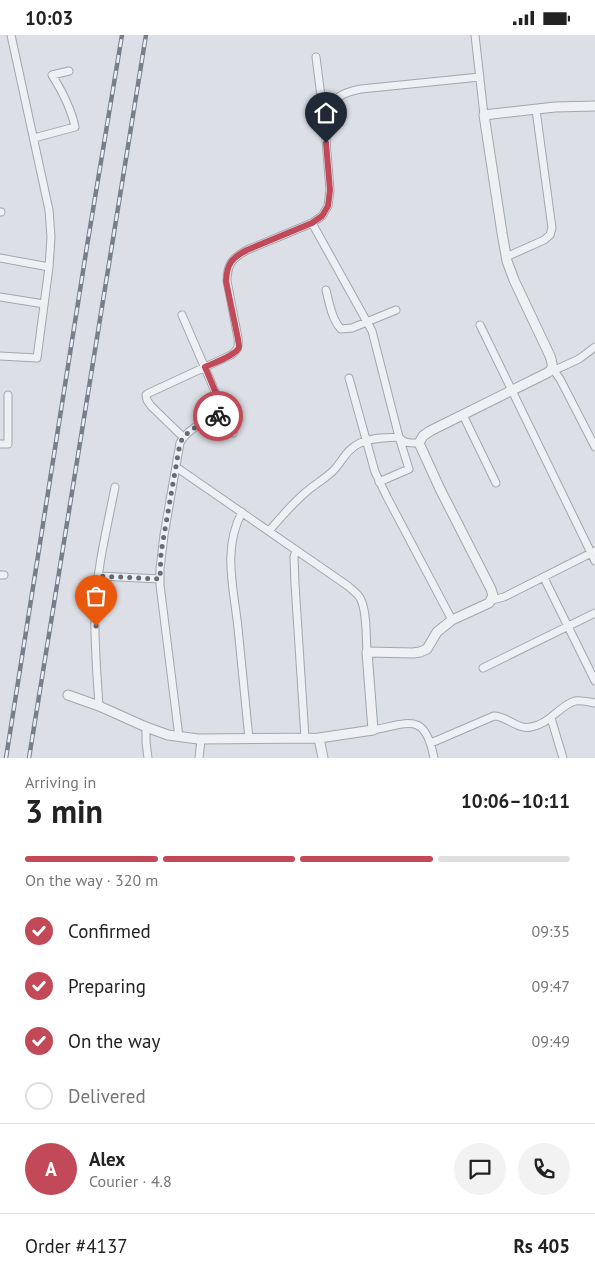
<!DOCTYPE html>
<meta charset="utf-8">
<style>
body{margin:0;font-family:"PT Sans",sans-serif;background:#f2f2f2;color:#222;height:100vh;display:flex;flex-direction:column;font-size:19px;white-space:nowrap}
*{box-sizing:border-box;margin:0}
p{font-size:16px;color:#767676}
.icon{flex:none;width:28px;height:28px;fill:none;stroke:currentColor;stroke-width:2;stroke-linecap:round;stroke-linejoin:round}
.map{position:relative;height:723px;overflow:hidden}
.panel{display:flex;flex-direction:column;background:#fff;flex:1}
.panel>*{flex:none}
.pin{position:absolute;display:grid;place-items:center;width:42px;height:42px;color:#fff;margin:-51px -21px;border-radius:50% 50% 50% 0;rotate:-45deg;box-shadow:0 0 5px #0007}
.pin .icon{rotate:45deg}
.courier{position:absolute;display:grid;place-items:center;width:50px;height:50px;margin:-25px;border:4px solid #c24958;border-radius:50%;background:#fff;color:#222;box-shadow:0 1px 6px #0007}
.overview em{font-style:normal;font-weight:700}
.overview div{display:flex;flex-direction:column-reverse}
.overview{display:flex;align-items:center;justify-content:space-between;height:85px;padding:0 25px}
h1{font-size:32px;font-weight:700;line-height:38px}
.bar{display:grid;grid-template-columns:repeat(4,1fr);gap:8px 5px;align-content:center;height:60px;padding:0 25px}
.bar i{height:6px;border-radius:4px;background:#e0e0e0}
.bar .selected{background:#c24958}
.bar p{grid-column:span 4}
.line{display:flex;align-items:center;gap:12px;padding:0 25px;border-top:1px solid #e0e0e0}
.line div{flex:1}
.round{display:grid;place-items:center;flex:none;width:52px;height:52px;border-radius:26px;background:#f2f2f2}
ol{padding:0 25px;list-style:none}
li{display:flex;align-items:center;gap:15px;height:55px}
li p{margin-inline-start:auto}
li .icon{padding:5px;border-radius:50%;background:#c24958;color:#fff;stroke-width:4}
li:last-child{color:#767676}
li i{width:28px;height:28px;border:2px solid #e0e0e0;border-radius:50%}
.status{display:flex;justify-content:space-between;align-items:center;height:35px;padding:0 25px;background:#fff;direction:ltr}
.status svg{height:14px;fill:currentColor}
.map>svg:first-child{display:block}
</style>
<div class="status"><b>10:03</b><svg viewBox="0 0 49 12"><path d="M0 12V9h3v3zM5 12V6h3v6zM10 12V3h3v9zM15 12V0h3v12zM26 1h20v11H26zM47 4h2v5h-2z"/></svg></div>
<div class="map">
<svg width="595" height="723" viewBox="0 0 595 723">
<rect width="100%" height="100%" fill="#dcdfe5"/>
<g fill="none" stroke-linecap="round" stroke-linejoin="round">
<g stroke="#a2a6ae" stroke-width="9">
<path id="minor" d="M475,0L484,80
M323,78C337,62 340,58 361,54L480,42
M34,103L75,92C71,73 62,56 52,40L69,36
M0,177H1
M312,188L372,296L399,402L409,434L379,447
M506,222L544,205L550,200L552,193L536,75
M0,223L49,232
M326,255C329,267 332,285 341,294L352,293L396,275
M0,262L44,269
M182,280L233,398
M480,290L595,526
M0,321L37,323L49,232L51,202L49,175L11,0
M552,333L560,344L595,412
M555,335L579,324L595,312
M349,343L375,437L387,462L452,585
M463,380L496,448
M183,402L151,371L147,365L146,360L149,358L231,320C238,315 239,312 238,303L227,246C227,228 233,223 247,215L312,188L322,181L328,171L330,155L325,93L316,22
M0,409H8V360
M176,432L348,551C352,555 359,559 361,565C367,577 366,603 367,617
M242,477C222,515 234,554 238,593C242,630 245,667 249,704
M269,496C281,482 292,469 306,457C315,449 325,444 334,435C343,425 347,414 360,408C372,402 386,403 399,402C404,409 411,408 419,408
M296,515L294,522L295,549L305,703
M0,540H4
M99,541L160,544
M544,543L595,646
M492,565L504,562L595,516
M483,633L595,578
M99,671C97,639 94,606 95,574C97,533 107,493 115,452
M551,683L563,723
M146,692V707L148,723
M373,695C410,688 425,677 434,723
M179,702L160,550V534L164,500L180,408C188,392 209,385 224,377
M431,708L494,681C507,681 517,695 531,692C550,689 560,670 575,666C582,665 589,667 595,668
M199,723L201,705"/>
</g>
<g stroke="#a2a6ae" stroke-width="11">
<path id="tertiary" d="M68,660L99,671L146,692L168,700L198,704L319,703L373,695L367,617L413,618L420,617L427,614L437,597L452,585L489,568L493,561L491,554L440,454L419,408L423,401L430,396L547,338C555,333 552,328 550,321L514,245L507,226L502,198L484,80L555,72L595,71
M319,703L323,723"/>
</g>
<use href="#minor" stroke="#eef0f4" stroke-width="7"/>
<use href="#tertiary" stroke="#eef0f4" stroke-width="9"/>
<g stroke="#777f8d" stroke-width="4.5">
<path id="rail" d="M6,723L87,211L122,0
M29,723L146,0"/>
</g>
<use href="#rail" stroke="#ebeef3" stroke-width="2.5" stroke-dasharray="8" stroke-linecap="butt"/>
</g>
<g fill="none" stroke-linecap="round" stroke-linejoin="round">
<path stroke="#666b76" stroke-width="5" stroke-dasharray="0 9" d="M96,591L95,576L99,541L160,544L161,518L164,500L180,408C188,393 204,388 218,381"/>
<path stroke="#c24958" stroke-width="6" d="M218,381L224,377L205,332C213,328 237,320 239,312C239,309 238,306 238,304L226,246C227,228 232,223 247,215L312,188L322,181L328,171L330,155L326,108"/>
</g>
</svg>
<div class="pin" style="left:96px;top:591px;background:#ea580c"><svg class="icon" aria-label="bag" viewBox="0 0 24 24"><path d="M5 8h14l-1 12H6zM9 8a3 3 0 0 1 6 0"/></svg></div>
<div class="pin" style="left:326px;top:108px;background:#1f2937"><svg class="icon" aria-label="home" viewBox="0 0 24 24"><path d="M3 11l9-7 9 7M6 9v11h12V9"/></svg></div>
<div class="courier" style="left:218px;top:381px"><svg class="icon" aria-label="bike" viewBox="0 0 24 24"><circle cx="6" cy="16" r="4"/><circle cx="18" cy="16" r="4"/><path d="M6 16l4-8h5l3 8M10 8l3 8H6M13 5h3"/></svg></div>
</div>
<section class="panel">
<div class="overview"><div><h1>3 min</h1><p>Arriving in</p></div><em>10:06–10:11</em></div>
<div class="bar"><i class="selected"></i><i class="selected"></i><i class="selected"></i><i></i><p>On the way · 320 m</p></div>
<ol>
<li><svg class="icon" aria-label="check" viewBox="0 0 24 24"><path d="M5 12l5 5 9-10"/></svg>Confirmed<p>09:35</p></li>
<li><svg class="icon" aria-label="check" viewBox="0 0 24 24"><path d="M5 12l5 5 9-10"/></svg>Preparing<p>09:47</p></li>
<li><svg class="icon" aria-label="check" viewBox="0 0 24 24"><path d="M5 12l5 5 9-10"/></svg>On the way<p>09:49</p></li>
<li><i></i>Delivered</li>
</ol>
<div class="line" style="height:90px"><b class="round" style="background:#c24958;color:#fff">A</b><div><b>Alex</b><p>Courier · 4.8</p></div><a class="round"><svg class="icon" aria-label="chat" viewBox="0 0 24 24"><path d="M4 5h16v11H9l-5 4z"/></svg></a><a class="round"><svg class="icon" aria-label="phone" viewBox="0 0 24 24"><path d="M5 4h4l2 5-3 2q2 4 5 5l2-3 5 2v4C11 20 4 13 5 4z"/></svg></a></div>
<div class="line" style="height:65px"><div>Order #4137</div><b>Rs 405</b></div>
</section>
